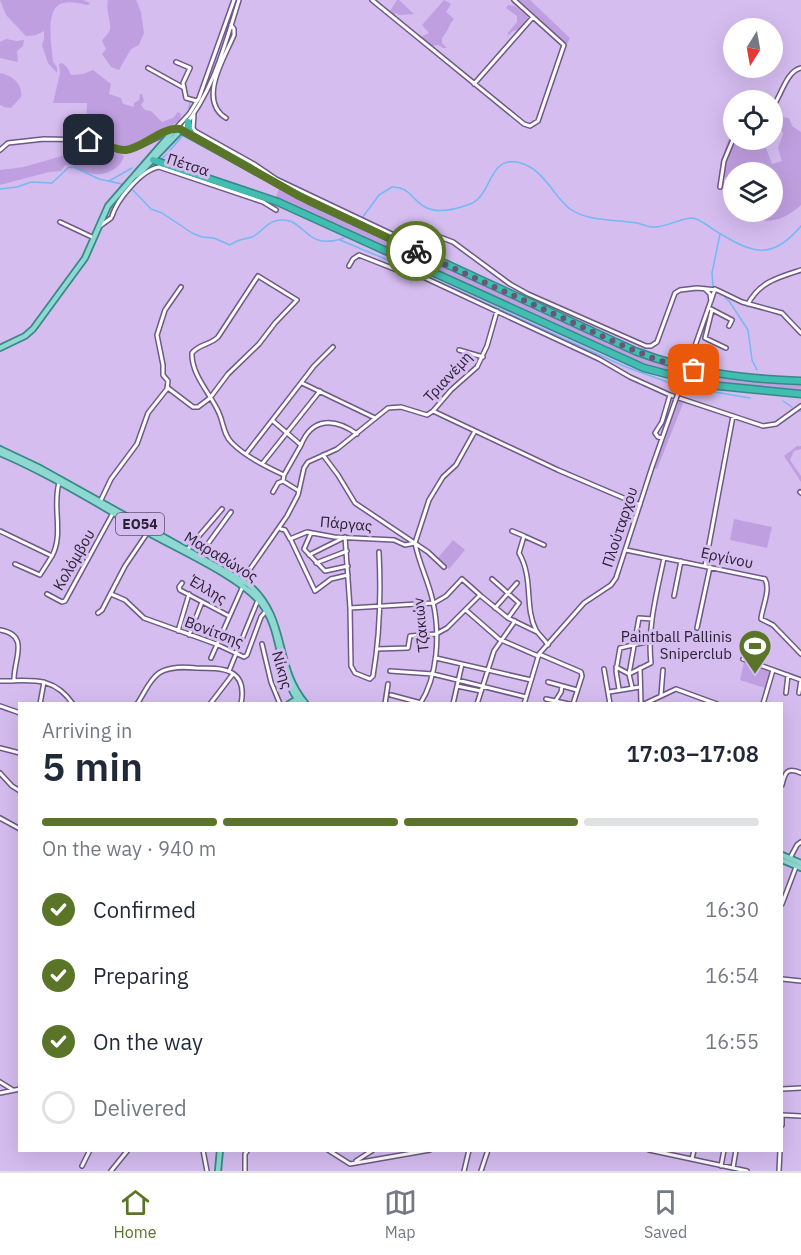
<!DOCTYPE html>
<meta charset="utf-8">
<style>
body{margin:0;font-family:"IBM Plex Sans",sans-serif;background:#f2f2f3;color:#1f2937;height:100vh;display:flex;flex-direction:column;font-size:22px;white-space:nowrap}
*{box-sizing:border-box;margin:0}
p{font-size:20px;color:#747a83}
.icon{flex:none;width:33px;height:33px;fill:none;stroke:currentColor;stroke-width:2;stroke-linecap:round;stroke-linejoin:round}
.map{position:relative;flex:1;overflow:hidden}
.drawer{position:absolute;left:18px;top:702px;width:765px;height:450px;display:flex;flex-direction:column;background:#fff;border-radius:0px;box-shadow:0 6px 24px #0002}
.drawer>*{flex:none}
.needle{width:39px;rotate:191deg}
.controls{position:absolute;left:723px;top:18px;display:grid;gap:12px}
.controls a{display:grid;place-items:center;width:60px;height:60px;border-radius:50%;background:#fff;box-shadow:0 6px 24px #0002;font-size:30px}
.pin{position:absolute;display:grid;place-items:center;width:51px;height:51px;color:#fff;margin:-26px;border-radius:12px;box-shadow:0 3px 9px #0006}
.courier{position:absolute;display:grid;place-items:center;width:60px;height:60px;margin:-30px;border:4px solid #5a7528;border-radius:50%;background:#fff;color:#222;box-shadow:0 2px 8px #0007}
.summary em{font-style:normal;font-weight:600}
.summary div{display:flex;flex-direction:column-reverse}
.summary{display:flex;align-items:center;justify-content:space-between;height:102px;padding:0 24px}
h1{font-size:39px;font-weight:600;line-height:45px}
.bar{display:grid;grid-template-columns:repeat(4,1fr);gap:9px 6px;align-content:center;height:72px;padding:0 24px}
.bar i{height:8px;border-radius:4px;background:#e0e1e3}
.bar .on{background:#5a7528}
.bar p{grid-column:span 4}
ol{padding:0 24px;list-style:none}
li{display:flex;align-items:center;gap:18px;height:66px}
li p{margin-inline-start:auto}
li .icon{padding:6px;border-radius:50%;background:#5a7528;color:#fff;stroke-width:4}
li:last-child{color:#747a83}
li i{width:33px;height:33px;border:3px solid #e0e1e3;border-radius:50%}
.tab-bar{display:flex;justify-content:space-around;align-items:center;height:84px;border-top:2px solid #e0e1e3;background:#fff;font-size:16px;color:#747a83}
.tab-bar a{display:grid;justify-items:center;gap:3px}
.tab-bar .on{color:#5a7528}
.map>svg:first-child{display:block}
</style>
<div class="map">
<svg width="801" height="1171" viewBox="0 0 801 1171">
<rect width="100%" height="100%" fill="#d5bdf0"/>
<path fill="#bf9fe0" d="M0,0H83L90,3L88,5C81,4 71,1 63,3C44,7 52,47 53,62L57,67V73L48,63L42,45L44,39V31L36,35L26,36L6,15Z
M108,0H136L141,12L144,33L139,45L131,49L119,70L111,67L102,54L106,49L102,41C104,37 107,35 109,32C113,26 105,10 108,0Z
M397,0H399L414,14L399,15L396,13L394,15L390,11Z
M444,0L451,4L446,12L454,19C449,25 448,31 442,38V43L447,48H443L438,45L432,46L421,37L429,33L422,25Z
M518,0H530L570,38L567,44Z
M508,5L515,6L528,17L519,30L513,31L509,35L507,34L517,22V16L506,8Z
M6,39L17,41L24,40L23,46L17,51L18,62L0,58V42Z
M62,63L67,67L71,75L83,74L93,70L111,84L109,94L121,98L123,104L134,107V103L139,100L140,94H142L144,101L141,105L145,110L151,111L162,122L173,118L178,112L181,114L180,120L148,141L122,149L107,142L79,139L86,122L87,103H53L60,73L59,64Z
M0,73C12,75 23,84 21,97L11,108L4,107L0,105Z
M781,117L789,118L792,126L801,132V205C782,222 770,223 746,218V212H772V172H734L733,194H728V178L719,175L721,160L732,130L734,140H743L747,148H766L772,164L782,161L778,148L783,134L779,123Z
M103,144C109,148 121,153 124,156C121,168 106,176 93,174C83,172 76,166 65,165L61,171L49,172L0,185V170L24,167Z
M279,189L326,213L644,357C695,376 747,381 801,384V392L709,383L641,364L275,199Z
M679,399L684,401L657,469L654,468Z
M797,446H801V449L794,451L790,460L801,476V482L784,456Z
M734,519L772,527L767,548L730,540Z
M453,540L465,550L449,569L437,559Z
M744,662L770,669L765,688L740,680Z"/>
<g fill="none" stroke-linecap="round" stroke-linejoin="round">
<path stroke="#75b8f2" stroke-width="1.5" d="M189,108L190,102
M161,159L166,155L184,134
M109,181L132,168
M130,187L151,209L162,213L192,233L202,237L214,238L230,245C238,239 243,240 252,237C261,233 265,224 275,221C306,213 302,253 344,238
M0,189L17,187L31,182L52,183L69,167L76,168L99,179L126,185
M362,218L379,195L392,187C409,186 412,200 425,207C438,214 457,209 470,204C492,196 488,158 516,162C543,166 552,195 570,209C589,222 615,219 637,223C643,224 648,228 654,227C668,227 680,218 693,218C701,220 707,225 714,230C751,252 769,263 801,226
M340,240L433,279L626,367L673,384
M713,287L712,273L720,234
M725,298L729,301L748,330L752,360L757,370
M685,387L750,398
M783,401L792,407
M799,411H801"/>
<g stroke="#6f5986" stroke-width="6">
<path id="minor" d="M372,0L524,124L530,126L538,121L564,45L514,0
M176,62L190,68L183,83L186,98L197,101
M148,68L184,88
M474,84L533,17
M772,108C781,97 786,71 801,68
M194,115L193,128L195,131L254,164L276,179L394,235L417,244H423L426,235L429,233L453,242L510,284L528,294L646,346H651L657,342L675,293L680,290L697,288L717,290L742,302L782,313L801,333
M226,118C197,100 225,57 234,35V29L231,25
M182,129C213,93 225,44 239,0
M0,150L8,143L44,139L93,140L105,143L116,149L126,150L140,146L175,129L189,114L199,98L234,0
M720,187L724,161L734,137
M112,216C117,200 141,170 159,167L263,202L276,210
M60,222L94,238
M100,226L111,218
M349,266L353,259L359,255L402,272L423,277L599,359L630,377L670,395L763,426L776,424L801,406
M705,289L710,294L711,301
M748,304C759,282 779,277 801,270
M711,309L732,320L729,326
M712,310L705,338L726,348
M459,350L483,357
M689,363L715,289
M302,383L375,418
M168,388L193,407H198L210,398L228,374L259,344L275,323L297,300L258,276L218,337C210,345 199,344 192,353C191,375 211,394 219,413C224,424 223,434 232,443C246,457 266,467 284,475
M433,411L558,470L640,505
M273,421L301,445L284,475L283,481L299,491
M662,438L658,437L655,433L662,422L670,395
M301,445C312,417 335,418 357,434
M246,454L314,366L333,347
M323,455L338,475L355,503L428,552L444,567
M262,464L320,391
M273,492L278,483L283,481
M800,492L801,493
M100,502L111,479L137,444L148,413L167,389L168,381L163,375V365L157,335L165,310L181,287
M281,529L285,530L290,539L307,532L334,537L394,540L405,545L415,543
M0,531L52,556C64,534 52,506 59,483
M512,531L524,536
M311,533L304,549L325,571L348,566
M290,538L315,591L331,579L348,575
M415,543C419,564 429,582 433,602C440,634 438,676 420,704
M415,543L429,500L443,477L456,465L475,431
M544,545L524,536L519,553C534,579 524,607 536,630C539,635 545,640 548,645
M187,550L222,509
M626,550L765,579C771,590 762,607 761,619L773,625L801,654
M309,555L345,537L350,608L434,603L446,596L462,579L480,595L447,628L436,634L410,636L408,648L377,649
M199,556L231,512
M316,563L347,551
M15,564L40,575L52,556
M705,566L733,416
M492,579L519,603L508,618
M241,582L287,516L298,495L304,468L308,462L337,449L388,408L401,407L427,415L433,411L451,390L477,367L487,346L497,311
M182,583L179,587L180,590L229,616
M47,594L62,602L65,601L113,513
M111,594L125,600L144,618L216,644L244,657L247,655L261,617L266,611
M481,596L508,618L537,632
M674,596L681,561
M350,608L351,666L355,673L370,679L373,676C380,635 381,593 379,552
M495,608L517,583
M467,611L499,639L538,656
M98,613L102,610L125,566L148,532
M697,628L710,567
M0,630C31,635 13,660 14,681
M178,631L189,594
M189,635L202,602
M262,644L271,682L280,704
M539,654L581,672L582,676L573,704
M211,658L243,586
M436,658L531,680
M743,659L801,680
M616,667L629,674L639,618L652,619
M640,668L641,704
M604,669L610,704
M229,671L258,600
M390,671L433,674L526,697
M0,681C31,681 53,675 73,704
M548,682L577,690
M457,686L481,691
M632,687L629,674L651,663C647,628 657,592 664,558
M619,689L616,671L620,648L650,641
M609,692L640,687
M786,693L788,675
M799,693L801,680
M391,695L421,703
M661,695L663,670
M546,699L569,704
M556,700L561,692L562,686
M40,704L44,682
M137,704C144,694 149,680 159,673C170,666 185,667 196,668C223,668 248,668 241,704
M210,704L233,674
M385,704L388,684
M453,704L462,664
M477,704L494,651L515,621
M524,704L539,654L584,603L611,585L616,578L652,467L676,399
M644,704L676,689L717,704
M763,704L773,670
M0,706L20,713
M0,748L20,753
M0,773L12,786L20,791
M782,785C785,772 787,767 801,773
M0,818L20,829
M790,858L797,845L801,842
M782,904L796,867
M782,979L801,981
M0,1082L13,1090
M782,1089L801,1088
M0,1093L20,1089
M782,1115L801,1116
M782,1125V1115
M203,1150L207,1171
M328,1150L350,1164L430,1150
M649,1150L747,1171
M692,1159L694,1150
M356,1161L373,1150
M82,1166L90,1150
M721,1166L724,1150
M733,1168L736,1150
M111,1171L128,1150
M245,1171V1154L248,1150
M464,1171L469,1150
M481,1171L488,1150
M779,1171L780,1150"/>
</g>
<g stroke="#398786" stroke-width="8">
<path id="major" d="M134,176L140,173L181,130
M0,348L25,336L33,329L85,258L108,206L175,129L181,130
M0,449L38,467L248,584C289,619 273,666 306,704
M0,453C52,475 100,506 149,533C179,550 240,577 261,603C284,632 276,674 301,704
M289,704L299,698
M782,855L801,863
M782,860L801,868
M218,1171L220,1150"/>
</g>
<g stroke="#398786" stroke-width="9">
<path id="highway" d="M188,122V128L192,135
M181,130L312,202L635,351C690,372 743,379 801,381
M153,160L278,202L644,368L709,385L801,394
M423,244L427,256"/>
</g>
<use href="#minor" stroke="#fff" stroke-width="3"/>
<use href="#major" stroke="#8dd8d1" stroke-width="4.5"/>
<use href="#highway" stroke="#41beb2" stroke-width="6"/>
<g stroke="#6f5986" stroke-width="6" stroke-linecap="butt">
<path id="minor-bridge" d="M681,385L689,363
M676,399L678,393"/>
</g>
<use href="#minor-bridge" stroke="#fff" stroke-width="3"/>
</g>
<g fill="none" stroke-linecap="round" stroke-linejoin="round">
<path stroke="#665876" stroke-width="6" stroke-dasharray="0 10.8" d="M416,251L624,346L658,360L694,370"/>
<path stroke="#5a7528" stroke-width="8" d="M89,140C103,141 114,151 126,150C145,147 161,127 180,129L299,196L416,251"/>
</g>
<defs>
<g id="stadium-pin" transform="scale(1.725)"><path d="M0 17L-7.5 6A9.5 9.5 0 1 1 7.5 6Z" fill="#5a7528" stroke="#d5bdf0"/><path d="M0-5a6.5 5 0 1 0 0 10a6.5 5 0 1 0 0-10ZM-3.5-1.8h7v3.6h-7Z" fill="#fff"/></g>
</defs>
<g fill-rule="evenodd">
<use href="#stadium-pin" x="755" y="646"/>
</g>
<g text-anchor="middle" stroke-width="6" stroke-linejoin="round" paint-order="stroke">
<rect fill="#d5bdf0" stroke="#5e506c" stroke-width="1.5" x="116" y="513" width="48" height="22" rx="4.5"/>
<g font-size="14" font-weight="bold" fill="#2b2134">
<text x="140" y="529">ΕΟ54</text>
</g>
<g font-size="15" fill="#2b2134" stroke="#d5bdf0">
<text transform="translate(188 165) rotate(18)" y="5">Πέτσα</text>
<text transform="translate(448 377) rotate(-47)" y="5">Τριανέμη</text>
<text transform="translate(346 524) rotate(5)" y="5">Πάργας</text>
<text transform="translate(620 527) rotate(-72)" y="5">Πλούταρχου</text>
<text transform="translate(221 557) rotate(31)" y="5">Μαραθώνος</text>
<text transform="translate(727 558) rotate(12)" y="5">Εργίνου</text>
<text transform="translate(74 560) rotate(-60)" y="5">Κολόμβου</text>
<text transform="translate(208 590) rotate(31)" y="5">Έλλης</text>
<text transform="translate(421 625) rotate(-96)" y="5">Τζακιών</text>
<text transform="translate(214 632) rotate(21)" y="5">Βονίτσης</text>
<text transform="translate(282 670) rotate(74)" y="5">Νίκης</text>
</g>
<g font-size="15" fill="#2b2134" stroke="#d5bdf0" text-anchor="end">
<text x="732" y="642">Paintball Pallinis<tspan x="732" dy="17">Sniperclub</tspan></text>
</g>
</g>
</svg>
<div class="controls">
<a><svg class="needle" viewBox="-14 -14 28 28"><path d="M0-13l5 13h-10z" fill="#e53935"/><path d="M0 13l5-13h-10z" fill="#747a83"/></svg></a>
<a><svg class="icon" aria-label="locate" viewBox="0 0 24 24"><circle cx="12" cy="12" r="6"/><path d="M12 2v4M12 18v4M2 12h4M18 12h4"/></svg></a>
<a><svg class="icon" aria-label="layers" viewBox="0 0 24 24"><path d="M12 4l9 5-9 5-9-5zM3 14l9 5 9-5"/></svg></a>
</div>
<div class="pin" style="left:694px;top:370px;background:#ea580c"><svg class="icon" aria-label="bag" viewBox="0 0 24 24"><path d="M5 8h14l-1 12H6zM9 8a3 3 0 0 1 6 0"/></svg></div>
<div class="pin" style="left:89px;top:140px;background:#1f2937"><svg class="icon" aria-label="home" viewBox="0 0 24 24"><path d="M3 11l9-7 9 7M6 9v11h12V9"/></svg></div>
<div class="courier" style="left:416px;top:251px"><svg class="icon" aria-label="bike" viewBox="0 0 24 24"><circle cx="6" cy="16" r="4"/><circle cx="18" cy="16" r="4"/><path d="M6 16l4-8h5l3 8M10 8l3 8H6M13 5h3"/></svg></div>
<section class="drawer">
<div class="summary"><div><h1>5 min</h1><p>Arriving in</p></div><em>17:03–17:08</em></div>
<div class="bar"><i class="on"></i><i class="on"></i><i class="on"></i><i></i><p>On the way · 940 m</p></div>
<ol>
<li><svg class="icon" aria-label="check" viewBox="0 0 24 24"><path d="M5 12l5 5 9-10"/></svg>Confirmed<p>16:30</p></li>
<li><svg class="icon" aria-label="check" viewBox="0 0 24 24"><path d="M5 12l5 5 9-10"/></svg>Preparing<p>16:54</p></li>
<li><svg class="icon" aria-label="check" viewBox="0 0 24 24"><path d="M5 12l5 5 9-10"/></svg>On the way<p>16:55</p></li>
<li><i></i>Delivered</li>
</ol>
</section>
</div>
<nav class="tab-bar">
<a class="on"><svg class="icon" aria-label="home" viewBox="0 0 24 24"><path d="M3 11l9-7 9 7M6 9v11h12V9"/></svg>Home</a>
<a><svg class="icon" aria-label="map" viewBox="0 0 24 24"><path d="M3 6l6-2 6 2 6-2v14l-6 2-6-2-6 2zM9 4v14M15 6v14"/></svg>Map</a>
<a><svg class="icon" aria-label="saved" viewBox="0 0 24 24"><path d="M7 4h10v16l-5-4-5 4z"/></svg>Saved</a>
</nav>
